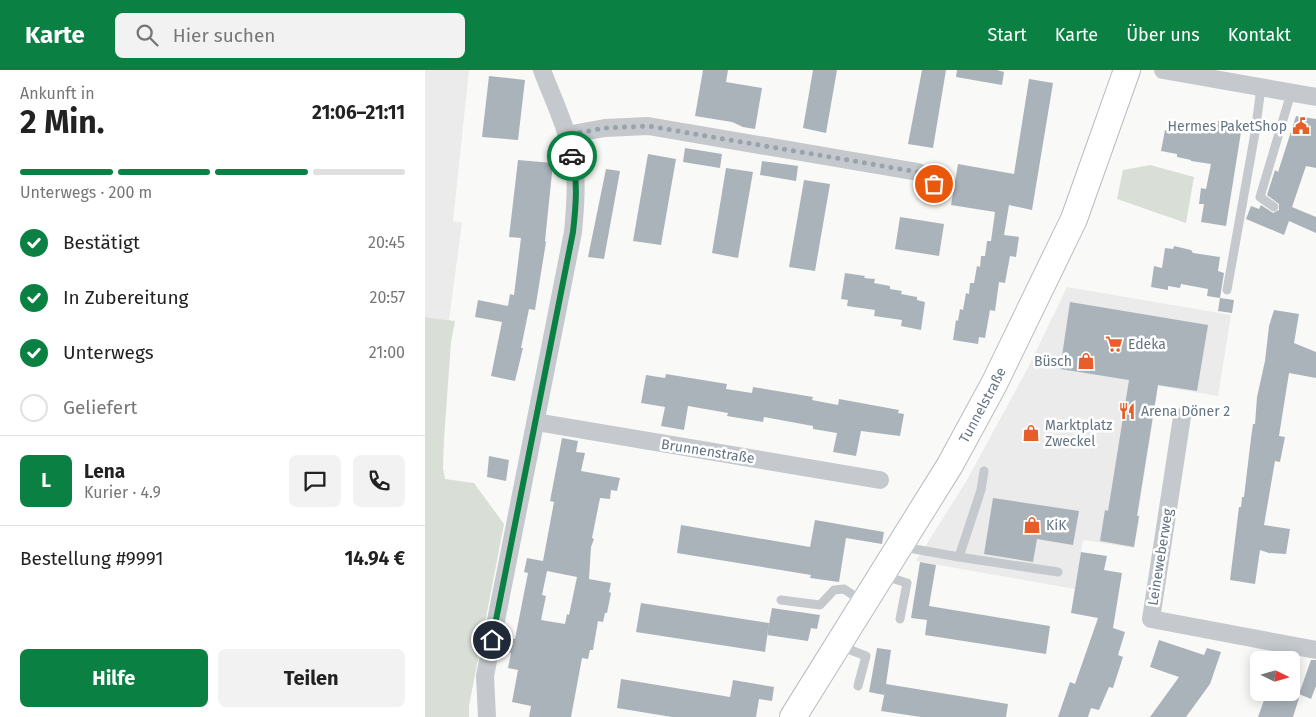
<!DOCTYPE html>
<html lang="de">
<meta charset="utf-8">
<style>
body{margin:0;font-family:"Fira Sans",sans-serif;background:#f2f2f2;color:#222;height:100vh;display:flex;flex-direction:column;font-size:19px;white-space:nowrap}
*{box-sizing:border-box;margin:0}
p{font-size:16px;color:#767676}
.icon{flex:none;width:28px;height:28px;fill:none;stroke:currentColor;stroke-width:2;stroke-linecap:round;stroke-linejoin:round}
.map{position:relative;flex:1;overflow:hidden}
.sheet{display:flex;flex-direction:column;background:#fff;width:425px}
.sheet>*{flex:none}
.needle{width:32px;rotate:95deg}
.fabs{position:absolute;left:825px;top:581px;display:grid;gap:10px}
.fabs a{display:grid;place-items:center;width:50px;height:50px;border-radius:8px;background:#fff;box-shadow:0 2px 12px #0003;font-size:25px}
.pin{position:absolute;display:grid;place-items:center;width:42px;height:42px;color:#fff;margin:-21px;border:2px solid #fff;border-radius:50%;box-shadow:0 1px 5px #0007}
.courier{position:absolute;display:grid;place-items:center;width:50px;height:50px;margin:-25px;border:4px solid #0b8043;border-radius:50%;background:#fff;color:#222;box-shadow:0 1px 6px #0007}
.head em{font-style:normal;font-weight:700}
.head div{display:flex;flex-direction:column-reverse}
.head{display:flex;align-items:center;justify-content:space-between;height:85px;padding:0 20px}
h1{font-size:32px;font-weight:700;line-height:38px}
.bar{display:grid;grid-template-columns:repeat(4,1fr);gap:8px 5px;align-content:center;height:60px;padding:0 20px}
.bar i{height:6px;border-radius:4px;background:#e0e0e0}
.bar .on{background:#0b8043}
.bar p{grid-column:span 4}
.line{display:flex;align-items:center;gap:12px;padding:0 20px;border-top:1px solid #e0e0e0}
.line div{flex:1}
.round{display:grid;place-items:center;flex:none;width:52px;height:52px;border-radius:8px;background:#f2f2f2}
ol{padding:0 20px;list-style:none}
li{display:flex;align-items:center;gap:15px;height:55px}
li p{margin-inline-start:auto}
li .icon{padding:5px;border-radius:50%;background:#0b8043;color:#fff;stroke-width:4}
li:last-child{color:#767676}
li i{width:28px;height:28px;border:2px solid #e0e0e0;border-radius:50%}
.button{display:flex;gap:10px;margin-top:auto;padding:10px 20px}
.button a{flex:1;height:58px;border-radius:8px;background:#0b8043;color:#fff;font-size:20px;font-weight:700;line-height:58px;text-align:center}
.button a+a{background:#f2f2f2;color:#222}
header{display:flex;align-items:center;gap:30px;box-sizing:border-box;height:70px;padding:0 25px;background:#0b8043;color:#fff}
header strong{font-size:24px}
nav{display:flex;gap:28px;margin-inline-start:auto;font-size:18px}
.search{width:350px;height:45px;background:#f2f2f2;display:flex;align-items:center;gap:12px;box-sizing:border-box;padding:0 18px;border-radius:8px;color:#767676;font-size:19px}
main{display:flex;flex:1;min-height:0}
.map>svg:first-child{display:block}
</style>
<header>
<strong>Karte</strong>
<div class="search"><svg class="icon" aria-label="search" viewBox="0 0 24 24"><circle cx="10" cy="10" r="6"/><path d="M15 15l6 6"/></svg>Hier suchen</div>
<nav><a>Start</a><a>Karte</a><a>Über uns</a><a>Kontakt</a></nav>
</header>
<main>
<section class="sheet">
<div class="head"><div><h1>2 Min.</h1><p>Ankunft in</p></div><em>21:06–21:11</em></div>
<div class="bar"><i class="on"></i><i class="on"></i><i class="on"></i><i></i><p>Unterwegs · 200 m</p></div>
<ol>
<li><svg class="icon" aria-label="check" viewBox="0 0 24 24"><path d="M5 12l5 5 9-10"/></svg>Bestätigt<p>20:45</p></li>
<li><svg class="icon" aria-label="check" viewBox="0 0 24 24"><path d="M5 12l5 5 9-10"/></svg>In Zubereitung<p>20:57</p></li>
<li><svg class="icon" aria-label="check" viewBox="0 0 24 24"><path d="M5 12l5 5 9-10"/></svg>Unterwegs<p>21:00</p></li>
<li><i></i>Geliefert</li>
</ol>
<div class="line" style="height:90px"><b class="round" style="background:#0b8043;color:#fff">L</b><div><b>Lena</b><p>Kurier · 4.9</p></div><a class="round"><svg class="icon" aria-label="chat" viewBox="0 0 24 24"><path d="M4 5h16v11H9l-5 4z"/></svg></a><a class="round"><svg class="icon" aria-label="phone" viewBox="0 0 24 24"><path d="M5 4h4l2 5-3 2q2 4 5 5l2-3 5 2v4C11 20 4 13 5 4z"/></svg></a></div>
<div class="line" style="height:65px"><div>Bestellung #9991</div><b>14.94 €</b></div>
<div class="button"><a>Hilfe</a><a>Teilen</a></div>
</section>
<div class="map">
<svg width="891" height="647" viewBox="0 0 891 647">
<rect width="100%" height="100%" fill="#f9faf7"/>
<path fill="#eaebea" d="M0,0H44L28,151L37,153L24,250L0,247Z
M642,217L806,245L793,326L733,316L713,445H715L709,478L658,470L650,519L491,491L542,410L605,294Z"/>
<path fill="#d9dfd6" d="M725,95L769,107L761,153L692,129L698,100Z
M0,247L30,251L26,272L19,369L18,398L20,409L49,413L79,454L44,636V647H0Z"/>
<path fill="#abb3ba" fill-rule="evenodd" d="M278,0H303L301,12L337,18L330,59L318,57L307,52L270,46Z
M388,0H412L401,63L378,58Z
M497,0H521L508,78L483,74Z
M532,0H572L579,2L577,15L531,7Z
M64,6L100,10L93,70L57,67Z
M604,9L628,13L607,140L584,135L579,165L594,167L591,187L585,186L580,213L574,212L570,241L565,240L560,268L554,267L553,274L528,270L531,250L533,251L535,239L538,240L541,223L544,224L545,213H549L552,196L555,197L556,186H560L562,171H566L570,142L526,135L533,94L589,104Z
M871,46L891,49V98L881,96L867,137L891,147V163L864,151L859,165L821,149L826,136L834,139L836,135L848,143L854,140V134L842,125L850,100L853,102Z
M793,51L815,55L814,61L816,62L801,156L776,152L779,134H774L776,118L781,119L786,94L766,91V90L752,87V84L736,81L740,60L756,63L757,57L767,59L768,55L791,58Z
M260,78L297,84L295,98L258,92Z
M223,84L251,89L236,175L208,171Z
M93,90L128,93L120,171L121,172L110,240L104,239L96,278H98L90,311L66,306L77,252L50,247L53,230L83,236L85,224L89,225L96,168L84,167Z
M337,91L373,96L371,111L335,105Z
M301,98L328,102L313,188L287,183Z
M181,99L195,101L179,189L163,187Z
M379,110L405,114L390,201L364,197Z
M475,147L519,154L514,186L470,179Z
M749,176L766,180L768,183L795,187L793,201L799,203L795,228L782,226L783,219L756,214L755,218L743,216V220L726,217L729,196L737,198L740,178L748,179Z
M420,203L440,206L439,208L450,209L449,213L465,216V219L477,221L476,224L492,227V230L500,232L496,260L476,256L477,250L449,246L450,240L422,236L423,230L416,229Z
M795,228L809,230L807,243L793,241Z
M645,232L783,255L772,321L733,315L712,446H714L709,477L675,471L680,440L683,441L704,310L635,299Z
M849,240L874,244L869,273L891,282V308L864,303L854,366L860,367L855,392L850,391L839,455L865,459L861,484L844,483L835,480L830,514L805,510L814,437H816L817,427H819L826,368L828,354H830L832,327L840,291L844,256Z
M241,304L302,314L301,319L327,323L328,317L388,327L387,330L413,335L414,329L474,340L473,343L479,344L475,366L436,361L431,386L408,382L412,363L388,359V356L339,347L338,352L302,346L303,343L263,336L259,360L236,356L240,337L216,333L221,305L240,308Z
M137,368L153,371L151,382L160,383L156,401L195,408L192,421L186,420L185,429L175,428L167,468L169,469L166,477L164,509L186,513L184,522L186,523L182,543H180L178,552L173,551L168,580H165L163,589L157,588L146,647H104L106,636L87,632L93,600L83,598L86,583L83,582L86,568L90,569L103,503L99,502L102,488L118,491L129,432L125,431ZM122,501L152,507L144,545L142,544L140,554L116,550L121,526L117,525Z
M64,386L84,390L81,411L62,407Z
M568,428L654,441L648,475L612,469L608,492L559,484Z
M390,450L459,462L457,474L421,468L414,512L385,508L386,505L252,483L256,455L385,477Z
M656,482L682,486L679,500L697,503L688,558L700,562L693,585L698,587L688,618L684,617L674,640L666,638L663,647H633L645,612L650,614L673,548L646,543Z
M495,492L511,495L504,536L625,556L621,584L500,565L502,550L486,548Z
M216,533L344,553L340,582L211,562Z
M347,538L395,545L392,559L386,558L383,571L342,565Z
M734,570L779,585L782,578L796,582L785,614L761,647H725L754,607L725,597Z
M452,578L466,580L461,614L583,634L581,647H496L456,641L460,621L459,625L444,622Z
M886,590H891V616L886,629L874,624Z
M196,609L305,627L308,610L349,617L347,631L334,629L331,647H247L192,638Z
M842,622H859L874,628L868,647H833Z"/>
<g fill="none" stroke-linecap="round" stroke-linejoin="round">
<g stroke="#b7bcc1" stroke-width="28">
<g id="secondary">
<path id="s1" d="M368,647L525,395L569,314L649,149L702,0"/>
</g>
</g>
<path stroke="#c5c9cd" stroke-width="9" d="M849,137L835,127L866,23
M802,220L830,63L836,18
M478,477L534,487L556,420L559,401
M534,487L633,502
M460,506L482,513L475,549
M356,530L395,535L409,520L419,519L437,531
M415,576L441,586L433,616"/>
<path stroke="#c5c9cd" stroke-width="18" d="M738,0L891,27
M141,65L180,58L223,56L493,102L509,114
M757,347L726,549L891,580
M111,352L455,410
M62,647L60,606L148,162C150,141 152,121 150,100C146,66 129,32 117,0"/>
<use href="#secondary" stroke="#fff" stroke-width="26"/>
</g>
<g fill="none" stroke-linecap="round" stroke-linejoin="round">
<path stroke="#98a3ac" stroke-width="5" stroke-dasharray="0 9" d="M147,86L141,65L180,58L223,56L493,102L509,114"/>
<path stroke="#0b8043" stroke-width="6" d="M67,570L148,162C151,136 153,111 147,86"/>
</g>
<defs>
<g id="civic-bare" transform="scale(1.35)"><path d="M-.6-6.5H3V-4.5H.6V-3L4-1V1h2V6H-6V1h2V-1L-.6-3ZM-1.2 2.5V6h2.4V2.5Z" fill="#e75e2a" stroke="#fff" stroke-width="2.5" paint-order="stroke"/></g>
<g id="supermarket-bare" transform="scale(1.35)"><path d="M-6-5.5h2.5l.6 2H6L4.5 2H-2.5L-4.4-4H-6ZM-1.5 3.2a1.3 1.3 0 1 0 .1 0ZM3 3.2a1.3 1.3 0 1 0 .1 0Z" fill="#e75e2a" stroke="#fff" stroke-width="2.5" paint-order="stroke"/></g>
<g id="shop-bare" transform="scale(1.35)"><path d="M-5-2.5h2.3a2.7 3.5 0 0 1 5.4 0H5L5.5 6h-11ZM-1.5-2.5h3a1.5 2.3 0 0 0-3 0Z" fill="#e75e2a" stroke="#fff" stroke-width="2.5" paint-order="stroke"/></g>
<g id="restaurant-bare" transform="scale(1.35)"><path d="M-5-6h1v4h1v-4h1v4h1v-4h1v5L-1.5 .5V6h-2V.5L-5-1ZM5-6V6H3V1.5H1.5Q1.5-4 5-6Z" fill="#e75e2a" stroke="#fff" stroke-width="2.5" paint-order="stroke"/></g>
</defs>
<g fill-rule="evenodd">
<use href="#civic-bare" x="876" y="56"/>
<use href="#supermarket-bare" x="689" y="274"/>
<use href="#shop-bare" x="661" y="291"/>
<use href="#restaurant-bare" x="702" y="341"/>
<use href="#shop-bare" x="606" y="363"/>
<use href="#shop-bare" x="607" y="455"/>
</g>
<g text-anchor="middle" stroke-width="5" stroke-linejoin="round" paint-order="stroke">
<g font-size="14" fill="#647483" stroke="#fff" text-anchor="start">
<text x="862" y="61" text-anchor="end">Hermes PaketShop</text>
<text x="703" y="279">Edeka</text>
<text x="647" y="296" text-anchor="end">Büsch</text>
<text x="716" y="346">Arena Döner 2</text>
<text x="620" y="360">Marktplatz<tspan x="620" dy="16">Zweckel</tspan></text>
<text x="621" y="460">KiK</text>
</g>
<g font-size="14" fill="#647483" stroke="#fff">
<text dy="5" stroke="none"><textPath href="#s1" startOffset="365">Tunnelstraße</textPath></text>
<text transform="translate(283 381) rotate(9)" y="5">Brunnenstraße</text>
<text transform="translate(735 487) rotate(-81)" y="5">Leineweberweg</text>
</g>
</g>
</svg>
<div class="fabs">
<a><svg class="needle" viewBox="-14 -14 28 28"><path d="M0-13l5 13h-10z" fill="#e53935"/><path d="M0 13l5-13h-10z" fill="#767676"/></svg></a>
</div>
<div class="pin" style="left:509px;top:114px;background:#ea580c"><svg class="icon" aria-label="bag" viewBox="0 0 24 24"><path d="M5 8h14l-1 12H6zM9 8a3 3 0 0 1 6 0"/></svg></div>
<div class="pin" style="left:67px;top:570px;background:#1f2937"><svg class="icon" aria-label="home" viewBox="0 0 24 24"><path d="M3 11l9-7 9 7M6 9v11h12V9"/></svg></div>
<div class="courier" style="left:147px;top:86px"><svg class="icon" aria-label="car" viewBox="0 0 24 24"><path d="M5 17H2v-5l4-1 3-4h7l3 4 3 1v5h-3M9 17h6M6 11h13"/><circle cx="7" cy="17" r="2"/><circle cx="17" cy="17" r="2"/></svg></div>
</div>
</main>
